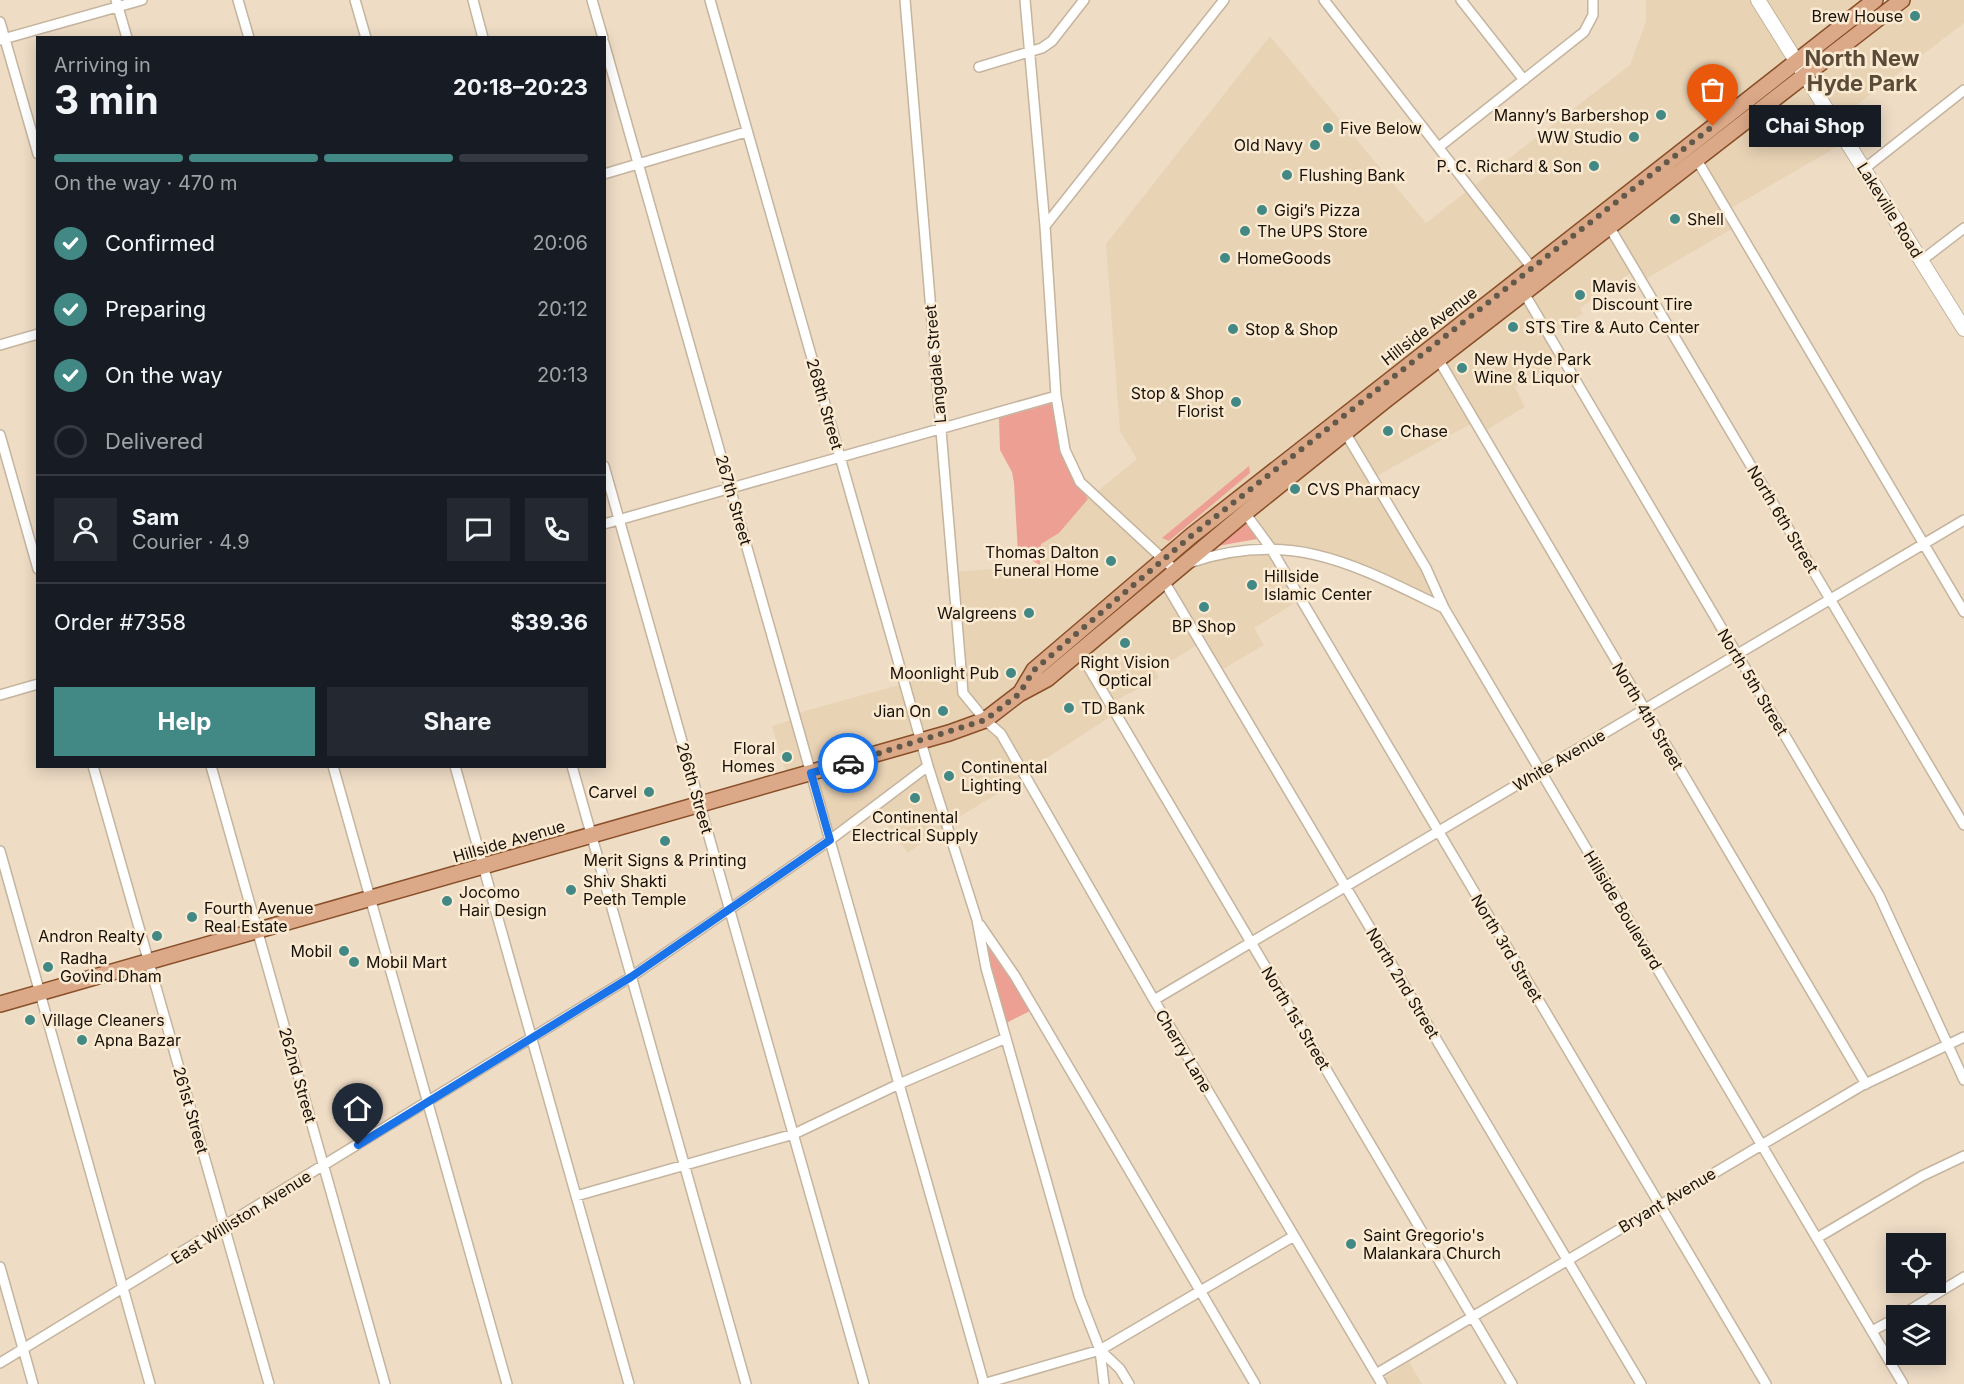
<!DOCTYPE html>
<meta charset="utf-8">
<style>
body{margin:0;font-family:Inter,sans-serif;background:#242831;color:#f1f3f6;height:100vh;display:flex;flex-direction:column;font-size:22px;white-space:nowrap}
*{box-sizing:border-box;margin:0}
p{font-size:20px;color:#9ea1a6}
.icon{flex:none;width:33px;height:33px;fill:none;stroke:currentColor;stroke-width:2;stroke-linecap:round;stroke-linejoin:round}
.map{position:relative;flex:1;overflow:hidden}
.side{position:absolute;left:36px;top:36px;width:570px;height:732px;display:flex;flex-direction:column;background:#171b24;border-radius:0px;box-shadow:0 3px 15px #0003}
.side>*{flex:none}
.tools{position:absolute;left:1886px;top:1233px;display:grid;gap:12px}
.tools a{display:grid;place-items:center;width:60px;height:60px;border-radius:0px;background:#171b24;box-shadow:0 3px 15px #0003;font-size:30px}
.pin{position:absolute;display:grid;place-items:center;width:51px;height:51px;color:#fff;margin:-62px -26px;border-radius:50% 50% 50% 0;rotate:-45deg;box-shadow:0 0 6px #0007}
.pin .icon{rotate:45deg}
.courier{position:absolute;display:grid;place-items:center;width:60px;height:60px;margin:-30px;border:4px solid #1a73e8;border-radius:50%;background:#fff;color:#222;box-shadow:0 2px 8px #0007}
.bubble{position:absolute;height:42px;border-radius:0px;background:#171b24;box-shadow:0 3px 15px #0003;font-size:20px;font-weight:700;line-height:42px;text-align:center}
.headline em{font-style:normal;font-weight:700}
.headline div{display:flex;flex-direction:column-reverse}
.headline{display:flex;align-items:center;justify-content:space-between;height:102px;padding:0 18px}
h1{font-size:39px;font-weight:700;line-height:45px}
.bar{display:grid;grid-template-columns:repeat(4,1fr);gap:9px 6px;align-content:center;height:72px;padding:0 18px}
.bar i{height:8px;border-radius:4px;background:#363941}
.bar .current{background:#428985}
.bar p{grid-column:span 4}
.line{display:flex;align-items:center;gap:15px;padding:0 18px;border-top:2px solid #363941}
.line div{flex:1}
.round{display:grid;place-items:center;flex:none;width:63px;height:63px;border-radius:0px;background:#242831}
ol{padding:0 18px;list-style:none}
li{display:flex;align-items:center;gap:18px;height:66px}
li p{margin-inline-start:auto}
li .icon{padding:6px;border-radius:50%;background:#428985;color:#fff;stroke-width:4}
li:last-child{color:#9ea1a6}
li i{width:33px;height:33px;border:3px solid #363941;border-radius:50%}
.button{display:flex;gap:12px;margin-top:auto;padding:12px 18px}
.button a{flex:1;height:69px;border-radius:0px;background:#428985;color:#fff;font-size:24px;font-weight:700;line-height:69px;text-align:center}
.button a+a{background:#242831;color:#f1f3f6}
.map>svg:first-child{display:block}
</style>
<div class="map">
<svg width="1964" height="1384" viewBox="0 0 1964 1384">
<rect width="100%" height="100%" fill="#eedcc5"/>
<path fill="#e9d3b5" d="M1646,0H1875L1191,536L1020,693L1184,565L1270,547L1245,513L1902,0H1964V23L1836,121L1847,141L1728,210L1737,226L1642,281L1635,270L1580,308L1583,314L1549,335L1564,360L1515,387L1525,407L1481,433L1474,422L1373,478L1444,608L1358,566L1271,547L1301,599L1254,628L1264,645L1218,672L1200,643L1155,671L1159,678L1111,703L1116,713L1024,773L1025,777L946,825L908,853L874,808L830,840L811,774L788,780L772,726L795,719L794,714L961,668L954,572L1040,565L1027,549L1137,459L1120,431L1106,244L1270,36L1426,223L1630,65L1646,21Z
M1409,1362L1422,1384H1375Z"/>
<path fill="#ed9f93" d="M1053,403L1062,456L1088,499L1059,533L1041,544L1040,565L1018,553L1014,483L1012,472L1000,450L999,418Z
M1249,466L1250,473L1169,541L1162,538Z
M1245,522L1249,524L1257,539L1218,546Z
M986,944L1032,1010L1004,1024Z"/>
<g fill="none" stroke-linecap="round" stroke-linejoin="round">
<g stroke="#c5b49e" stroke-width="12">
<path id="minor" d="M116,0L127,38
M238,0L249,38
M355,0L366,38
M473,0L483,38
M592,0L603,38
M710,0L928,766L977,920L986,968L1079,1296L1100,1350L1104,1384
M905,0L963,693L985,720L1001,734L1154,1000L1382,1384
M1025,0L1045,226L1056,396L1065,450L1080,482L1176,571
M1324,0L1532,268
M1461,0L1524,80
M0,22L38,154
M0,40L142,0
M604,43L984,1384
M979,67L1042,48L1052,41L1084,0
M1439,147L1584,32L1593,15V0
M1697,160L1964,612
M1864,169L1964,90
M604,174L746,132
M1607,223L1964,825
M1045,226L1224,0
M1921,261L1964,228
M1524,293L1879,895L1964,1080
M0,345L38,334
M1437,357L1866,1084
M1346,434L1426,568L1444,608L1903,1384
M0,435L38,569
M604,466L864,1384
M1245,513L1270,547L1766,1384
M604,524L1056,396
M1192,562C1293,529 1355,565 1444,608
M1164,581L1641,1384
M1080,653L1512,1384
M0,695L38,684
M93,766L269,1384
M211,766L385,1384
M333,766L507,1384
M455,766L629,1384
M572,766L746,1384
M0,851L150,1384
M980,925L1015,976L1255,1384
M1154,1000L1964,520
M576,1196L794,1134L899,1084L1006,1038
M1817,1238L1922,1176L1964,1156
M0,1267L33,1384
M1900,1316L1964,1277
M1872,1331L1896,1318
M1100,1350L1120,1369L1129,1384
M0,1363L631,977L830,840L928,766
M1376,1374L1861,1086L1964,1037
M983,1384L1100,1350L1294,1236"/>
</g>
<g stroke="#c5b49e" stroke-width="16">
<path id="secondary" d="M1758,0L1964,329"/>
</g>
<g stroke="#884f28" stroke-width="18">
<path id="primary" d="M1021,692L1034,670L1191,536L1875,0
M0,1004L949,733L985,720L1019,694L1047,679L1245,513L1387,399L1902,0"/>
</g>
<use href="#minor" stroke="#fff" stroke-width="9"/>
<use href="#secondary" stroke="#fff" stroke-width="14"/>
<use href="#primary" stroke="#dca988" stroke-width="15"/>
</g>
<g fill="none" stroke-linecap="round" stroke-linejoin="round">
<path stroke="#63594b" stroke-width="6" stroke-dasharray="0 10.8" d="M848,763L985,720L1019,694L1034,670L1191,536L1713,126"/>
<path stroke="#1a73e8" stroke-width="8" d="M358,1145L631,977L830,840L811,773L848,763"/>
</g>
<g fill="#428985" stroke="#fbead2" stroke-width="2">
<circle cx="1915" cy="16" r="6"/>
<circle cx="1661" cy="115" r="6"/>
<circle cx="1328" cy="128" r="6"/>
<circle cx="1634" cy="137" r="6"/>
<circle cx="1315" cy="145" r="6"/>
<circle cx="1594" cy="166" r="6"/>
<circle cx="1287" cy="175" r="6"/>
<circle cx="1262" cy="210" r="6"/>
<circle cx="1675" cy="219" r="6"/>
<circle cx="1245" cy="231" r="6"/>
<circle cx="1225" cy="258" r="6"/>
<circle cx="1580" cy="295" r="6"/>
<circle cx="1513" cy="327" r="6"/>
<circle cx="1233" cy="329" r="6"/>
<circle cx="1462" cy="368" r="6"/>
<circle cx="1236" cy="402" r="6"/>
<circle cx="1388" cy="431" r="6"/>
<circle cx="1295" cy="489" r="6"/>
<circle cx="1111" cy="561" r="6"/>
<circle cx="1252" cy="585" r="6"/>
<circle cx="1204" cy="607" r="6"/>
<circle cx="1029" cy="613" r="6"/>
<circle cx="1125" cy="643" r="6"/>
<circle cx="1011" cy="673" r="6"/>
<circle cx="1069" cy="708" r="6"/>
<circle cx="943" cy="711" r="6"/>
<circle cx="787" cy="757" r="6"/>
<circle cx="949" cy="776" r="6"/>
<circle cx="649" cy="792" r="6"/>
<circle cx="915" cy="798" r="6"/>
<circle cx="665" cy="841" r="6"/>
<circle cx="571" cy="890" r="6"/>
<circle cx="447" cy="901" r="6"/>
<circle cx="192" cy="917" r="6"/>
<circle cx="157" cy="936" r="6"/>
<circle cx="344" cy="951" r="6"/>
<circle cx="354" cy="962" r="6"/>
<circle cx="48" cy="967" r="6"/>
<circle cx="30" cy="1020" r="6"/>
<circle cx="82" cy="1040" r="6"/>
<circle cx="1351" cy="1244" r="6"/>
</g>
<g text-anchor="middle" stroke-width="5" stroke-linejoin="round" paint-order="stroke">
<g font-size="16" fill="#18120a" stroke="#fbead2" text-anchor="start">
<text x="1903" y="22" text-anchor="end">Brew House</text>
<text x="1649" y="121" text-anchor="end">Manny’s Barbershop</text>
<text x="1340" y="134">Five Below</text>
<text x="1622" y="143" text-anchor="end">WW Studio</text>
<text x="1303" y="151" text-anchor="end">Old Navy</text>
<text x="1582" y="172" text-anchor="end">P. C. Richard &amp; Son</text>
<text x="1299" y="181">Flushing Bank</text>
<text x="1274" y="216">Gigi’s Pizza</text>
<text x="1687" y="225">Shell</text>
<text x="1257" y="237">The UPS Store</text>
<text x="1237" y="264">HomeGoods</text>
<text x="1592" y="292">Mavis<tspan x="1592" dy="18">Discount Tire</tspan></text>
<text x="1525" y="333">STS Tire &amp; Auto Center</text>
<text x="1245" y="335">Stop &amp; Shop</text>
<text x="1474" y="365">New Hyde Park<tspan x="1474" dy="18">Wine &amp; Liquor</tspan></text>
<text x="1224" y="399" text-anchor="end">Stop &amp; Shop<tspan x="1224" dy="18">Florist</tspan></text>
<text x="1400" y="437">Chase</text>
<text x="1307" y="495">CVS Pharmacy</text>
<text x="1099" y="558" text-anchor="end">Thomas Dalton<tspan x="1099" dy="18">Funeral Home</tspan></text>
<text x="1264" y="582">Hillside<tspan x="1264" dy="18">Islamic Center</tspan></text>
<text x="1017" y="619" text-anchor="end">Walgreens</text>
<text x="1204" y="632" text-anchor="middle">BP Shop</text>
<text x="1125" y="668" text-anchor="middle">Right Vision<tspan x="1125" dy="18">Optical</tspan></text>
<text x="999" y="679" text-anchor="end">Moonlight Pub</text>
<text x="1081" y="714">TD Bank</text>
<text x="931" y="717" text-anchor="end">Jian On</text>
<text x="775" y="754" text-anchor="end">Floral<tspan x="775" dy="18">Homes</tspan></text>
<text x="961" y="773">Continental<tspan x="961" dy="18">Lighting</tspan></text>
<text x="637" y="798" text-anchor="end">Carvel</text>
<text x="915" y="823" text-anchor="middle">Continental<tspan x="915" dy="18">Electrical Supply</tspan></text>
<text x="665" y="866" text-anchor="middle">Merit Signs &amp; Printing</text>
<text x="583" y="887">Shiv Shakti<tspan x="583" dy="18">Peeth Temple</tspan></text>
<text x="459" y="898">Jocomo<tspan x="459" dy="18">Hair Design</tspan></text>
<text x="204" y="914">Fourth Avenue<tspan x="204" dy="18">Real Estate</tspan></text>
<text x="145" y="942" text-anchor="end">Andron Realty</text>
<text x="332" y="957" text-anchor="end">Mobil</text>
<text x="60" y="964">Radha<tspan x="60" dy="18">Govind Dham</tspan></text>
<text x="366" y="968">Mobil Mart</text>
<text x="42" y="1026">Village Cleaners</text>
<text x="94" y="1046">Apna Bazar</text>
<text x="1363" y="1241">Saint Gregorio's<tspan x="1363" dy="18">Malankara Church</tspan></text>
</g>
<g font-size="16" fill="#18120a" stroke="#fbead2">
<text transform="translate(1890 210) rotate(58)" y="6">Lakeville Road</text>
<text transform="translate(1429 326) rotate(-38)" y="6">Hillside Avenue</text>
<text transform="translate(935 364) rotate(-95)" y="6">Langdale Street</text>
<text transform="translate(825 404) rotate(74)" y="6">268th Street</text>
<text transform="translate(734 500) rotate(74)" y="6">267th Street</text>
<text transform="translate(1783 519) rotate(59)" y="6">North 6th Street</text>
<text transform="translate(1753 682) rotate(59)" y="6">North 5th Street</text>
<text transform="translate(1648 716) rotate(59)" y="6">North 4th Street</text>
<text transform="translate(1559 760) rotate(-31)" y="6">White Avenue</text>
<text transform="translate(695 788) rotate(74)" y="6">266th Street</text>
<text transform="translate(509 841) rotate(-16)" y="6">Hillside Avenue</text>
<text transform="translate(1623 910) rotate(59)" y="6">Hillside Boulevard</text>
<text transform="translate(1507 948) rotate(59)" y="6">North 3rd Street</text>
<text transform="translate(1403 983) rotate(59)" y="6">North 2nd Street</text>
<text transform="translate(1296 1018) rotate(59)" y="6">North 1st Street</text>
<text transform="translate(1184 1051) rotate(59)" y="6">Cherry Lane</text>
<text transform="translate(298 1075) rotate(74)" y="6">262nd Street</text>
<text transform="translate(191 1110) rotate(74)" y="6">261st Street</text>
<text transform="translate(1667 1200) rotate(-31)" y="6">Bryant Avenue</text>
<text transform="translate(241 1217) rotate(-32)" y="6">East Williston Avenue</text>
</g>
<g font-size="22" font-weight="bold" fill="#594b37" stroke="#fbead2">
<text x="1862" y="66">North New<tspan x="1862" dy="25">Hyde Park</tspan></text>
</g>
</g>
</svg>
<div class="tools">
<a><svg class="icon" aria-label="locate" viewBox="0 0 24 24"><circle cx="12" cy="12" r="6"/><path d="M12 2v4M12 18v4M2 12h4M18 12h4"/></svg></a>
<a><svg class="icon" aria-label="layers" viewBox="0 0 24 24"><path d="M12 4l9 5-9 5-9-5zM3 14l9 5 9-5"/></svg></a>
</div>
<div class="pin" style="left:1713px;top:126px;background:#ea580c"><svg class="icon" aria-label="bag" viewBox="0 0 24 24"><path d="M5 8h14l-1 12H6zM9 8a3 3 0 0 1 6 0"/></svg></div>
<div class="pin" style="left:358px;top:1145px;background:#1f2937"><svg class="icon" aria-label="home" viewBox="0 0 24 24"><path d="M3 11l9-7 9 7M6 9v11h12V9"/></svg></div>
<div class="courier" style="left:848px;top:763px"><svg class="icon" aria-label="car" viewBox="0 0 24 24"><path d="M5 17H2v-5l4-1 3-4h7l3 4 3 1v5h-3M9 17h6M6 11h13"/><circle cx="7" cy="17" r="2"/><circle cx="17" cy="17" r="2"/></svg></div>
<div class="bubble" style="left:1749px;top:105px;width:132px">Chai Shop</div>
<section class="side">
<div class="headline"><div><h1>3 min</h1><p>Arriving in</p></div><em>20:18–20:23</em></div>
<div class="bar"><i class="current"></i><i class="current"></i><i class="current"></i><i></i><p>On the way · 470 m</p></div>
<ol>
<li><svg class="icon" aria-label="check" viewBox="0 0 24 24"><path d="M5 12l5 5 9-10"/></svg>Confirmed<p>20:06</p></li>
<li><svg class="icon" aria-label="check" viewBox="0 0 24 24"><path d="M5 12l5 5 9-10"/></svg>Preparing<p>20:12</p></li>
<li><svg class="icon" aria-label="check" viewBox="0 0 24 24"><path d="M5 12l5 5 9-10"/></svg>On the way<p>20:13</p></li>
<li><i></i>Delivered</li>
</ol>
<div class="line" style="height:108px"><a class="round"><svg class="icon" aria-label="person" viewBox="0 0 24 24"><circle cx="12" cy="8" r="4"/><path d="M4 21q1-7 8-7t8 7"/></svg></a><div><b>Sam</b><p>Courier · 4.9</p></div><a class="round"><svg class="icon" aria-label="chat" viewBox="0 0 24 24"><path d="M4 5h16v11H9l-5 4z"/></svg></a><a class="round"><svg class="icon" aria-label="phone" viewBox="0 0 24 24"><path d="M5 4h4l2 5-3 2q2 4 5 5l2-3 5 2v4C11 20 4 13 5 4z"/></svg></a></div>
<div class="line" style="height:78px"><div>Order #7358</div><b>$39.36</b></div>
<div class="button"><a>Help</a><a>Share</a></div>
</section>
</div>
